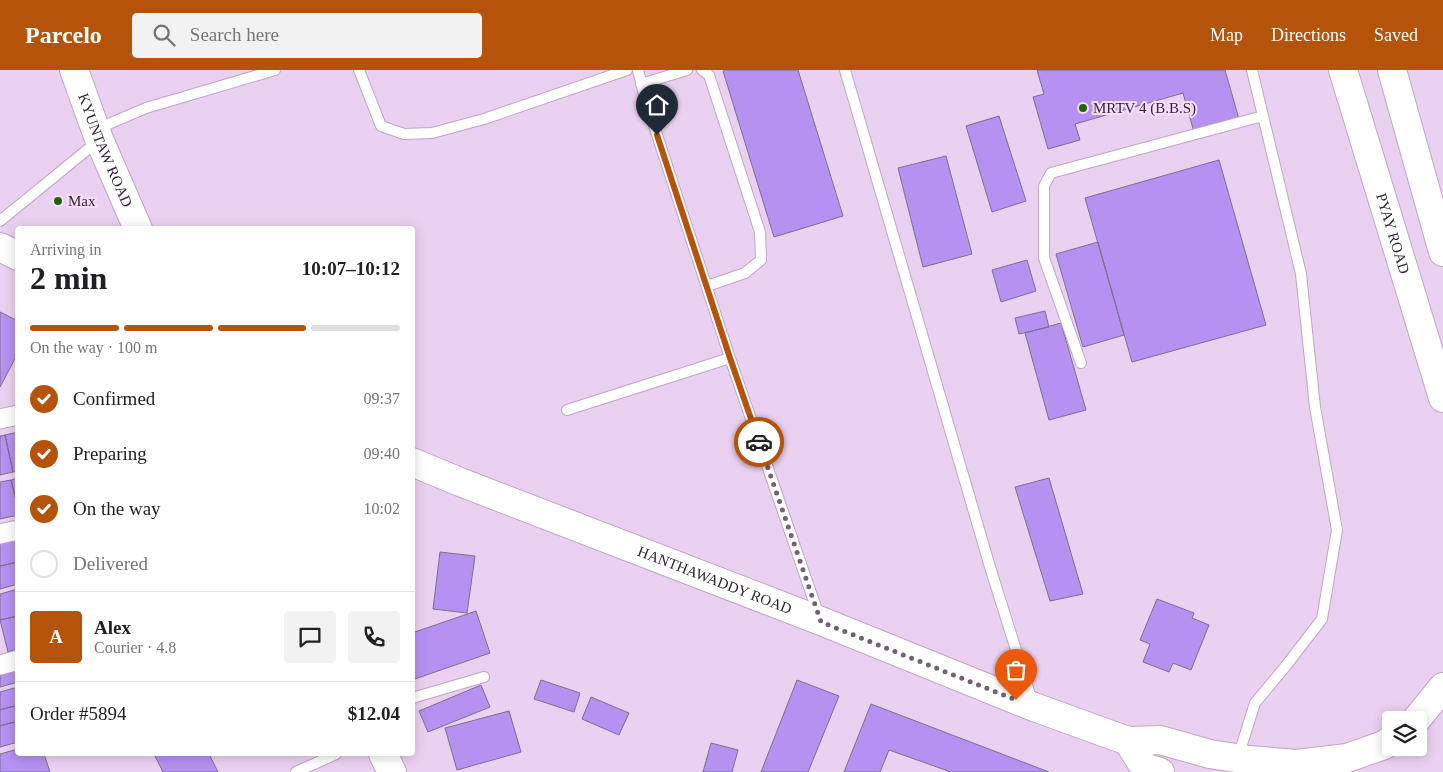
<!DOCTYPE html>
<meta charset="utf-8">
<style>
body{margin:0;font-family:"Times New Roman",serif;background:#f2f2f2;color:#202124;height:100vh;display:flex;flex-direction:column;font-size:19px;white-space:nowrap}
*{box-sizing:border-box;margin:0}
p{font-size:16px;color:#757577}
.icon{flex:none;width:28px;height:28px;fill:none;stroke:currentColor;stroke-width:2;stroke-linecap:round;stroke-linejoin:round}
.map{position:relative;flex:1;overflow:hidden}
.side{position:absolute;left:15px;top:156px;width:400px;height:530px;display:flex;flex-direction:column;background:#fff;border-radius:5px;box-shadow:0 2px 12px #0003}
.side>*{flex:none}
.fabs{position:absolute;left:1382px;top:641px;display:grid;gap:10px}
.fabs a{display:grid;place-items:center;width:45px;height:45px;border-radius:5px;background:#fff;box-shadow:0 2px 12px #0003;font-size:25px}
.pin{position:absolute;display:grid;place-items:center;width:42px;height:42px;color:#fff;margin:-51px -21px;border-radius:50% 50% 50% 0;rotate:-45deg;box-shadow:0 0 5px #0007}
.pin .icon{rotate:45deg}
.courier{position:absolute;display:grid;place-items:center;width:50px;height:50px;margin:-25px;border:4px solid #b45309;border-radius:50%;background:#fff;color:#222;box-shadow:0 1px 6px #0007}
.head em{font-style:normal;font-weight:700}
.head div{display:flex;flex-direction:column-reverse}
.head{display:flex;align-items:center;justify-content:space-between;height:85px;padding:0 15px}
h1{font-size:32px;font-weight:700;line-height:38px}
.bar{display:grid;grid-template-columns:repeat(4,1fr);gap:8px 5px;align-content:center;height:60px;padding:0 15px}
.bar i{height:6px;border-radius:4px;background:#e0e0e0}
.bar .current{background:#b45309}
.bar p{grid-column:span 4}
.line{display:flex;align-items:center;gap:12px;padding:0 15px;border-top:1px solid #e0e0e0}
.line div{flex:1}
.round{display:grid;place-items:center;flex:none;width:52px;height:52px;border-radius:5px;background:#f2f2f2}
ol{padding:0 15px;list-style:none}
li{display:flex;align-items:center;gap:15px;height:55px}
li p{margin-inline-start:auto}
li .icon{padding:5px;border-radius:50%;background:#b45309;color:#fff;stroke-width:4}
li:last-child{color:#757577}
li i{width:28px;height:28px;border:2px solid #e0e0e0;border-radius:50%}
header{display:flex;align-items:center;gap:30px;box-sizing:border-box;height:70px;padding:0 25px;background:#b45309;color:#fff}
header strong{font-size:24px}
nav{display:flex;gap:28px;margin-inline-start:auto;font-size:18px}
.search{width:350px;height:45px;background:#f2f2f2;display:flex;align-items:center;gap:12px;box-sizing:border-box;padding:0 18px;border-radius:5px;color:#757577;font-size:19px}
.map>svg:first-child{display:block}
</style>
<header>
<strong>Parcelo</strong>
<div class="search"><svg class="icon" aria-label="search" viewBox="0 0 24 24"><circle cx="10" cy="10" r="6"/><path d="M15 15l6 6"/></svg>Search here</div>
<nav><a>Map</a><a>Directions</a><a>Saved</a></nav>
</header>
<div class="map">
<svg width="1443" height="702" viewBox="0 0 1443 702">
<rect width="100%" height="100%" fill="#ebd1f1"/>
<path fill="#b691f2" stroke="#7a6f8f" d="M725,0H798L843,146L774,167L723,1Z
M1037,0H1225L1239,49L1194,62L1183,23L1075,54L1080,70L1048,79L1033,27L1044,24Z
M999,46L1026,131L992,142L966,56Z
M946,86L972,184L923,197L898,98Z
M1219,90L1266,255L1132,292L1085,128Z
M1098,172L1124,265L1083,277L1056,184Z
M1027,190L1036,221L1001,232L992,200Z
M1045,241L1049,257L1019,264L1015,248Z
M0,242L18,251V283L0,317Z
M1061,253L1086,340L1049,350L1025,263Z
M18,362V401L13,402L5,365Z
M5,365L13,402L0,405V366Z
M18,408V438L11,410Z
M1049,408L1083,524L1050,531L1015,417Z
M11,410L18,438V445L0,449V412Z
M14,468L18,480V492L0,496V471Z
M440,482L475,486L467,543L433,539Z
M18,492V514L0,519V496Z
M18,519V546L0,550V524Z
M1157,529L1194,543L1192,548L1209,555L1191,600L1173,593L1169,602L1143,592L1150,574L1140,570Z
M476,541L490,583L412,610V563Z
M18,546V579L8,582L0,550Z
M14,596L18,612L0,617V599Z
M541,610L580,623L574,642L534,629Z
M797,610L839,626L808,702H761Z
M481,615L490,637L428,662L419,641Z
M18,617V635L0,640V622Z
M591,627L629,643L619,665L582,649Z
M871,634L1049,702H951L889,680L880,702H844Z
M18,635V651L0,656V640Z
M509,641L521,682L457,700L445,658Z
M18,651V672L0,677V656Z
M711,673L738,680L732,702H703Z
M18,679V684H44L50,702H0V684Z
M154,684H209L218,702H163Z"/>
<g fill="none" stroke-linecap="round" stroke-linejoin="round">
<g stroke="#bfa6c4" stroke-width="12">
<path id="lane" d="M359,0L381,56L404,64L432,63L484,49L627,0
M638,0L645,28L730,288L819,546
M702,0L709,5L760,162L761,190L745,203L707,216
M845,0L990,497L1032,631
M641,14L687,0
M97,59L146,38L275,0
M0,151L98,71
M1081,293L1044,188V116L1051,103L1263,46
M567,340L730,288
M412,628L484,607
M1238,687L1255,633L1285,597L1322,549L1337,460L1315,337L1301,204L1252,0
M296,702L336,684"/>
</g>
<g stroke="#bfa6c4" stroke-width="21">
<path id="street" d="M0,349L18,345
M0,464L18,460
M0,595L18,590"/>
</g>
<g stroke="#bfa6c4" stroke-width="30">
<g id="secondary">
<path id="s1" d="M74,0L99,69L138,159"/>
<path d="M0,177L18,186"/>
<path id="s2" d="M412,392L460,412L821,551L1034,637L1128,671L1160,670L1210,684L1249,690L1297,694L1347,688L1384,675L1391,670"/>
<path d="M1416,650L1443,617"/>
<path d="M1128,671L1144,697L1160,702"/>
<path d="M383,684L392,702"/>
</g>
</g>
<g stroke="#bfa6c4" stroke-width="30">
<g id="highway">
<path id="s3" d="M1343,0L1443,328"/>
<path d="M1392,0L1443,182"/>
</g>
</g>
<use href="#lane" stroke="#fff" stroke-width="10"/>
<use href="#street" stroke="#fff" stroke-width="19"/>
<use href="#secondary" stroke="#fff" stroke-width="28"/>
<use href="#highway" stroke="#fff" stroke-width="28"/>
</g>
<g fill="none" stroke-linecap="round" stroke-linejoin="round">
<path stroke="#716275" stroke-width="5" stroke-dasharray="0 9" d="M759,372L821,552L1016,630"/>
<path stroke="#b45309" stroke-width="6" d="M657,65L730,288L759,372"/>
</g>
<g fill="#1c6806" stroke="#f9defe" stroke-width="2">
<circle cx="1083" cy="38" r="5"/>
<circle cx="58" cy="131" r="5"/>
</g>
<g text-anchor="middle" stroke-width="4" stroke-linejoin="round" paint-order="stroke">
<g font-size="15" fill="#302632" stroke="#f9defe" text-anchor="start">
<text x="1093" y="43">MRTV 4 (B.B.S)</text>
<text x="68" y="136">Max</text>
</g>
<g font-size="15" fill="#302632" stroke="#f9defe">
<text dy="5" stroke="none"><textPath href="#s1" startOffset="86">KYUNTAW ROAD</textPath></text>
<text dy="5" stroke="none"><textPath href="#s3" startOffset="171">PYAY ROAD</textPath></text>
<text dy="5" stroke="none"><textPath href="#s2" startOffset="325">HANTHAWADDY ROAD</textPath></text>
</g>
</g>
</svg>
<div class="fabs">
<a><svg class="icon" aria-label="layers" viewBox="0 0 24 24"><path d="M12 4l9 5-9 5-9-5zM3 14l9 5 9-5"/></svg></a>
</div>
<div class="pin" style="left:1016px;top:630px;background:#ea580c"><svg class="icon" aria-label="bag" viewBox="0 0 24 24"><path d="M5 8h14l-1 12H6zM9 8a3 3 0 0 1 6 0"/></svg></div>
<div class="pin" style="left:657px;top:65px;background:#1f2937"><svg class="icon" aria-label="home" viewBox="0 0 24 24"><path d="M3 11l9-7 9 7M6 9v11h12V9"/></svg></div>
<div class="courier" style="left:759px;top:372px"><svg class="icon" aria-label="car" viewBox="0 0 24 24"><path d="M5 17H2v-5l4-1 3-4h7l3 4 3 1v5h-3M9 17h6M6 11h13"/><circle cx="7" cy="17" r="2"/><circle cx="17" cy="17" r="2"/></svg></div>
<section class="side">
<div class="head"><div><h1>2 min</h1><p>Arriving in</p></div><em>10:07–10:12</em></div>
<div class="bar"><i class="current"></i><i class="current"></i><i class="current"></i><i></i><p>On the way · 100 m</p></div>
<ol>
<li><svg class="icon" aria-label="check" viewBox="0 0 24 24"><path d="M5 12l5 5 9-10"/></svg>Confirmed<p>09:37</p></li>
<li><svg class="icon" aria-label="check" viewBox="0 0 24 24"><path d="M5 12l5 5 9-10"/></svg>Preparing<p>09:40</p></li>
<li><svg class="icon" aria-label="check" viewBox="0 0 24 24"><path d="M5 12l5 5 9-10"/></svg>On the way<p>10:02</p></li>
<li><i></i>Delivered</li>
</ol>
<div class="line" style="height:90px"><b class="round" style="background:#b45309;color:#fff">A</b><div><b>Alex</b><p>Courier · 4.8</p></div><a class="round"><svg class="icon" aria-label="chat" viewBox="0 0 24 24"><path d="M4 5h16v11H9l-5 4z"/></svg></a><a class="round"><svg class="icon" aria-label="phone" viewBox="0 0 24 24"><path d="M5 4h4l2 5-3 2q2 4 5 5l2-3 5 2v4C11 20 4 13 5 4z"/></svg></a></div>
<div class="line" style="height:65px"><div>Order #5894</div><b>$12.04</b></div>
</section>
</div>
